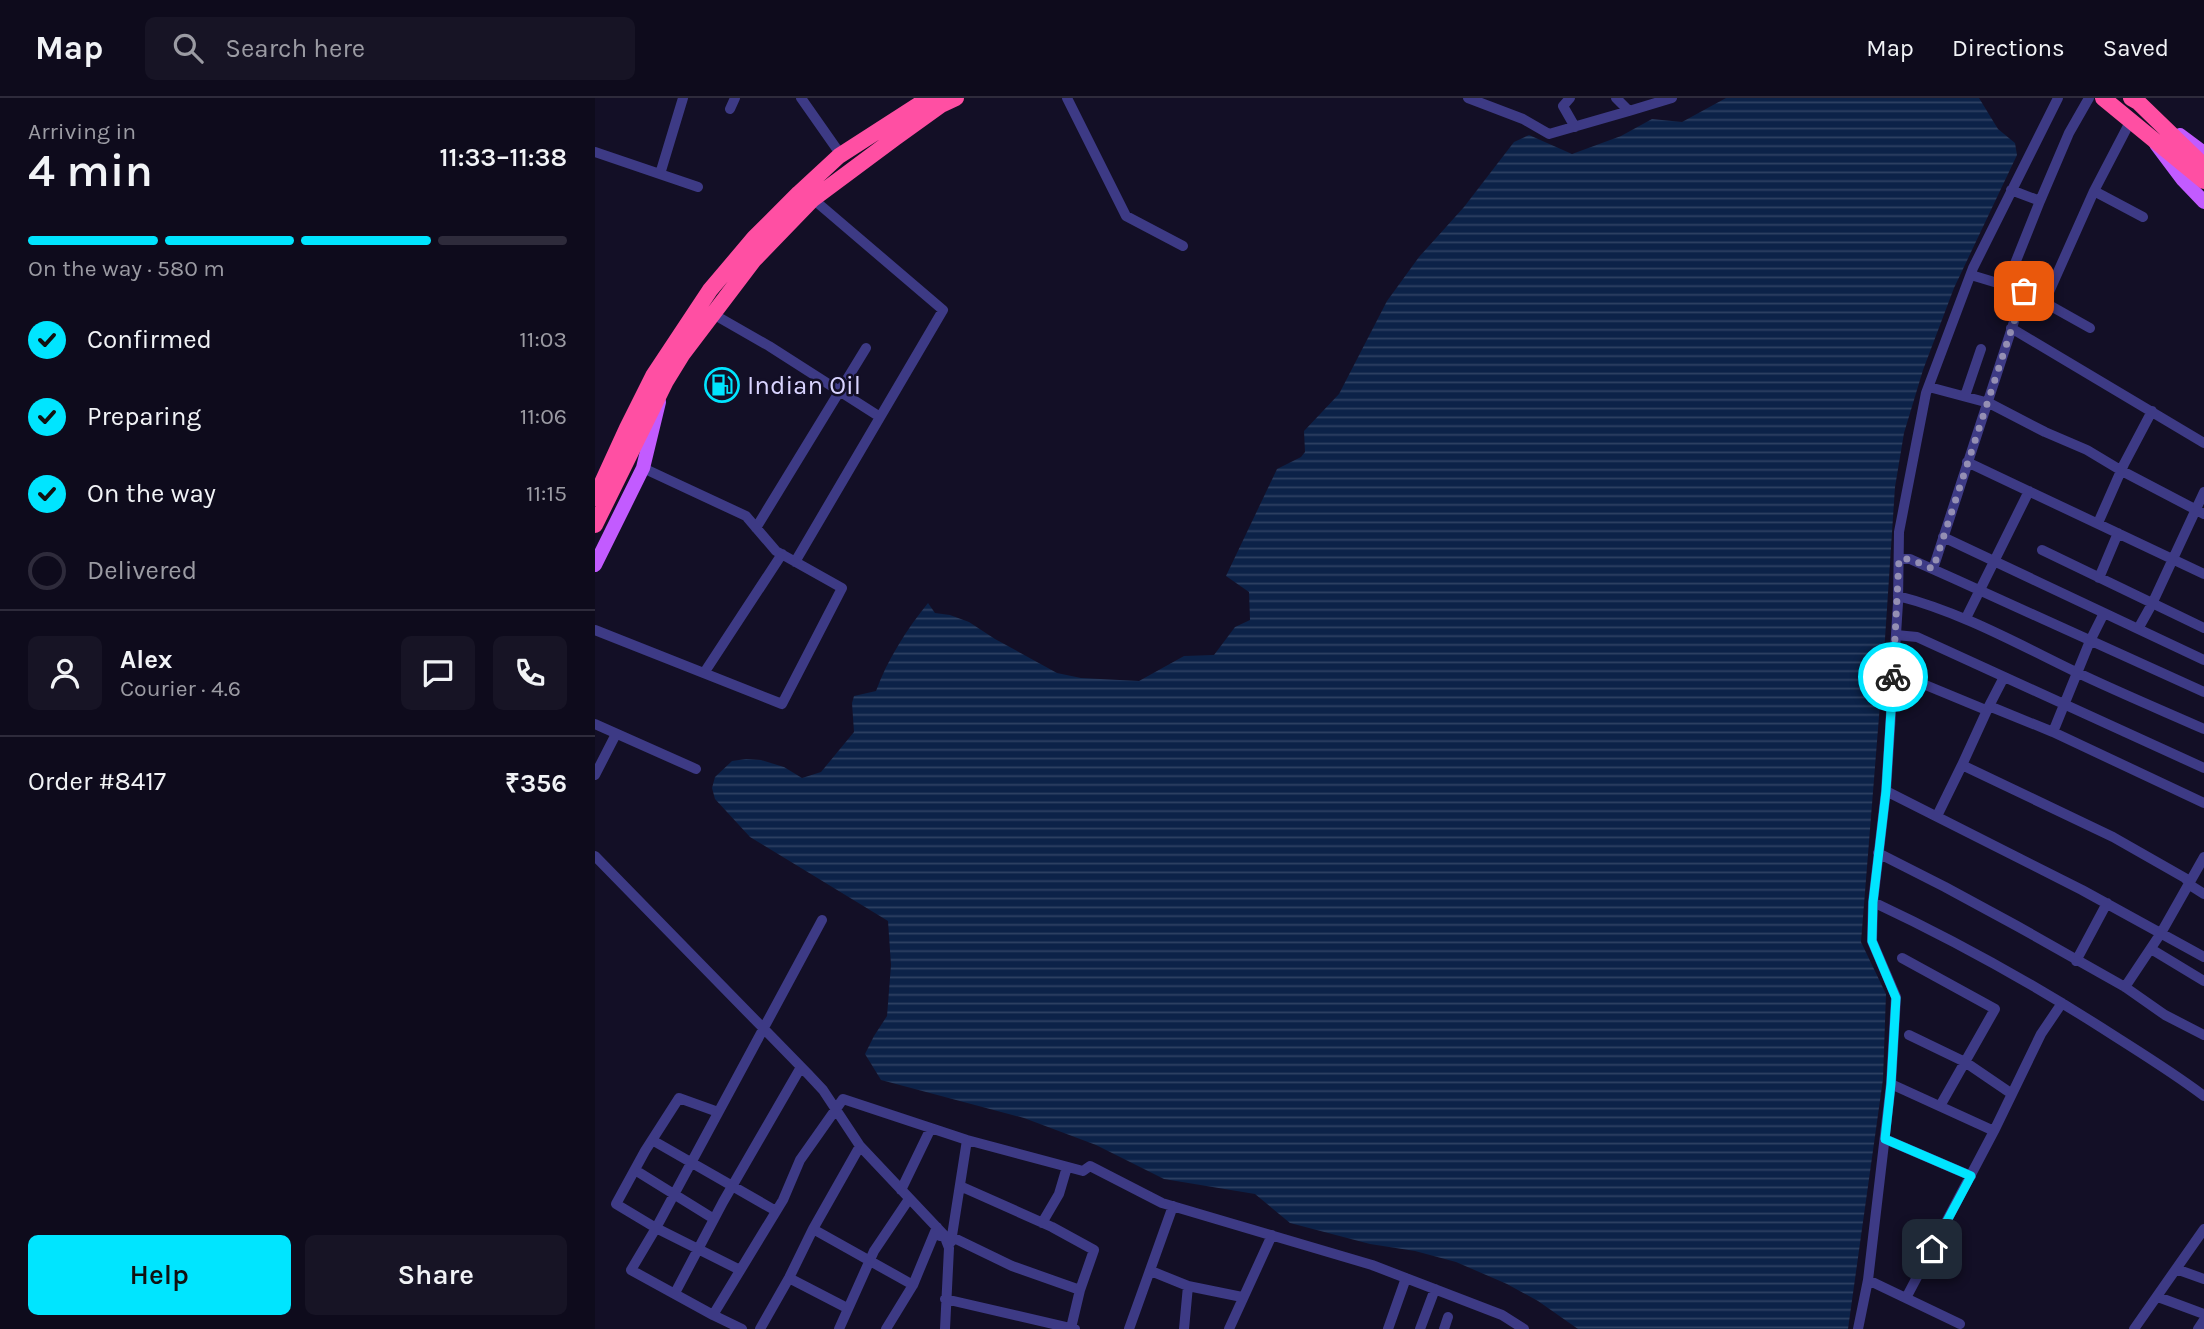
<!DOCTYPE html>
<meta charset="utf-8">
<style>
body{margin:0;font-family:Karla,sans-serif;background:#171425;color:#f1f3f6;height:100vh;display:flex;flex-direction:column;font-size:26px;white-space:nowrap}
*{box-sizing:border-box;margin:0}
p{font-size:23px;color:#9b9ba3}
.icon{flex:none;width:38px;height:38px;fill:none;stroke:currentColor;stroke-width:2;stroke-linecap:round;stroke-linejoin:round}
.map{position:relative;flex:1;overflow:hidden}
.panel{display:flex;flex-direction:column;background:#0e0b1c;width:595px}
.panel>*{flex:none}
.pin{position:absolute;display:grid;place-items:center;width:60px;height:60px;color:#fff;margin:-30px;border-radius:14px;box-shadow:0 4px 10px #0006}
.courier{position:absolute;display:grid;place-items:center;width:70px;height:70px;margin:-35px;border:5px solid #00e5ff;border-radius:50%;background:#fff;color:#222;box-shadow:0 2px 9px #0007}
.head em{font-style:normal;font-weight:600}
.head div{display:flex;flex-direction:column-reverse}
.head{display:flex;align-items:center;justify-content:space-between;height:119px;padding:0 28px}
h1{font-size:46px;font-weight:600;line-height:52px}
.bar{display:grid;grid-template-columns:repeat(4,1fr);gap:10px 7px;align-content:center;height:84px;padding:0 28px}
.bar i{height:9px;border-radius:5px;background:#2e2b3b}
.bar .current{background:#00e5ff}
.bar p{grid-column:span 4}
.line{display:flex;align-items:center;gap:18px;padding:0 28px;border-top:2px solid #2e2b3b}
.line div{flex:1}
.round{display:grid;place-items:center;flex:none;width:74px;height:74px;border-radius:10px;background:#171425}
ol{padding:0 28px;list-style:none}
li{display:flex;align-items:center;gap:21px;height:77px}
li p{margin-inline-start:auto}
li .icon{padding:7px;border-radius:50%;background:#00e5ff;color:#111;stroke-width:4}
li:last-child{color:#9b9ba3}
li i{width:38px;height:38px;border:4px solid #2e2b3b;border-radius:50%}
.primary-button{display:flex;gap:14px;margin-top:auto;padding:14px 28px}
.primary-button a{flex:1;height:80px;border-radius:10px;background:#00e5ff;color:#111;font-size:28px;font-weight:600;line-height:80px;text-align:center}
.primary-button a+a{background:#171425;color:#f1f3f6}
header{display:flex;align-items:center;gap:42px;box-sizing:border-box;height:98px;padding:0 35px;background:#0e0b1c;border-bottom:2px solid #2e2b3b}
header strong{font-size:33px}
nav{display:flex;gap:38px;margin-inline-start:auto;font-size:24px}
.search{width:490px;height:63px;background:#171425;display:flex;align-items:center;gap:18px;box-sizing:border-box;padding:0 24px;border-radius:10px;color:#9b9ba3;font-size:26px}
main{display:flex;flex:1;min-height:0}
.map>svg:first-child{display:block}
</style>
<header>
<strong>Map</strong>
<div class="search"><svg class="icon" aria-label="search" viewBox="0 0 24 24"><circle cx="10" cy="10" r="6"/><path d="M15 15l6 6"/></svg>Search here</div>
<nav><a>Map</a><a>Directions</a><a>Saved</a></nav>
</header>
<main>
<section class="panel">
<div class="head"><div><h1>4 min</h1><p>Arriving in</p></div><em>11:33–11:38</em></div>
<div class="bar"><i class="current"></i><i class="current"></i><i class="current"></i><i></i><p>On the way · 580 m</p></div>
<ol>
<li><svg class="icon" aria-label="check" viewBox="0 0 24 24"><path d="M5 12l5 5 9-10"/></svg>Confirmed<p>11:03</p></li>
<li><svg class="icon" aria-label="check" viewBox="0 0 24 24"><path d="M5 12l5 5 9-10"/></svg>Preparing<p>11:06</p></li>
<li><svg class="icon" aria-label="check" viewBox="0 0 24 24"><path d="M5 12l5 5 9-10"/></svg>On the way<p>11:15</p></li>
<li><i></i>Delivered</li>
</ol>
<div class="line" style="height:126px"><a class="round"><svg class="icon" aria-label="person" viewBox="0 0 24 24"><circle cx="12" cy="8" r="4"/><path d="M4 21q1-7 8-7t8 7"/></svg></a><div><b>Alex</b><p>Courier · 4.6</p></div><a class="round"><svg class="icon" aria-label="chat" viewBox="0 0 24 24"><path d="M4 5h16v11H9l-5 4z"/></svg></a><a class="round"><svg class="icon" aria-label="phone" viewBox="0 0 24 24"><path d="M5 4h4l2 5-3 2q2 4 5 5l2-3 5 2v4C11 20 4 13 5 4z"/></svg></a></div>
<div class="line" style="height:91px"><div>Order #8417</div><b>₹356</b></div>
<div class="primary-button"><a>Help</a><a>Share</a></div>
</section>
<div class="map">
<svg width="1609" height="1231" viewBox="0 0 1609 1231">
<defs>
<pattern id="water-rules" width="6" height="5" patternUnits="userSpaceOnUse" patternTransform="scale(1.75)"><rect width="6" height="5" fill="#0c2248"/><path d="M0 2.5h6" fill="none" stroke="#2f4163"/></pattern>
</defs>
<rect width="100%" height="100%" fill="#130f26"/>
<path fill="url(#water-rules)" d="M1131,0H1384L1403,31L1420,45L1422,57L1359,190L1328,272L1309,335L1300,389L1289,556L1266,844L1291,896L1288,981L1253,1231H983L943,1203L912,1186L861,1164L820,1153L775,1146L695,1125L660,1096L569,1081L501,1047L429,1020L286,982L270,956L279,938L292,918L296,867L293,823L155,739L120,701L117,690L120,679L137,663L151,661L166,662L189,669L207,680L226,674L259,634L257,605L259,598L281,593C292,562 312,531 333,505L340,515L355,517L374,524L400,541L462,575L486,580L544,583L589,558L619,557L640,529L655,522L654,494L631,478L682,371L706,359L710,354L709,333L744,296L792,203L824,159L869,109L919,44L934,37L977,56L1026,38L1057,21L1087,24Z"/>
<g fill="none" stroke-linecap="round" stroke-linejoin="round">
<path stroke="#3d3a85" stroke-width="10" d="M206,0L246,57
M472,0L531,118L588,148
M873,0L928,21L954,36L1034,13
M975,0L968,8L980,29
M1021,0L1034,13L1077,0
M135,11L140,0
M0,54L103,89
M65,76L88,0
M1416,92L1445,103L1474,35L1494,0
M1499,93L1548,119
M1376,177L1429,193L1495,230
M1411,188L1445,103
M1450,203L1499,93L1535,24
M118,216L174,248L285,319
M1416,230L1609,345
M1334,289L1394,305L1450,334L1492,352L1527,373L1609,416
M1370,298L1386,251
M1372,364L1609,476
M1503,425L1529,366L1557,313
M161,430L271,250
M1348,439L1609,562
M1447,452L1609,530
M1304,461H1315L1362,482L1609,594
M200,464L348,212L218,101
M1338,471L1429,193
M1504,480L1523,435
M1303,498C1366,514 1423,546 1481,574C1523,594 1566,612 1609,631
M1371,520L1434,393
M1543,531L1557,506L1609,394
M0,532L187,606L247,490L181,453L151,418L48,370
M1301,537L1322,539L1609,670
M1299,574L1391,612
M109,575L187,456
M1394,608L1458,634L1609,705
M0,626L101,671
M1458,634L1495,543L1509,515
M1367,667L1394,608L1409,579
M0,677L21,636
M1291,693L1303,505L1304,434L1331,295L1378,170L1463,0
M1342,718L1367,667L1518,739L1590,780L1598,789L1609,796
M1283,755L1350,789L1422,828L1530,889L1570,917L1609,937
M0,758L213,976L228,992L265,1048L349,1137L354,1150L350,1231
M1278,804C1357,841 1433,883 1507,930C1541,952 1576,973 1609,998
M1556,851L1609,883
M1307,860L1400,911L1345,1008
M1481,863L1512,805
M1530,889L1566,835L1609,759
M1314,937L1370,964L1417,996
M1296,986L1301,899L1277,843L1278,804L1291,693L1487,792L1609,859
M1399,1033L1446,936L1467,905
M1290,1041L1376,1078
M57,1042L181,1113
M40,1072L119,1121
M365,1088L457,1129L499,1152L485,1192L476,1230
M306,1092L336,1030
M447,1125L464,1096L472,1069
M218,1131L318,1187L342,1129
M345,1138L357,1139L417,1168L485,1192
M356,1144L372,1042
M1581,1171L1609,1181
M145,1172L61,1130L227,822
M556,1173L593,1188L589,1231
M194,1180L252,1210
M1273,1182L1296,986L1399,1033L1311,1200
M593,1188L647,1199
M80,1195L128,1104L206,969
M1563,1199L1609,1216
M350,1201L480,1231
M118,1217L36,1172L61,1130L21,1106L50,1053L84,1000L123,1014
M147,1231L118,1217L188,1102L205,1062L248,1001L372,1042L488,1073L495,1068L567,1105L777,1167L907,1217L929,1231
M165,1231L194,1180L218,1131L265,1048
M244,1231L279,1153L314,1101
M291,1231L318,1187
M534,1231L578,1108
M634,1231L677,1137
M793,1231L811,1180
M825,1231L840,1191
M849,1231L853,1219
M1263,1231L1273,1182L1365,1226
M1539,1231L1609,1131
M1603,1231L1609,1222"/>
<path stroke="#c25bff" stroke-width="14" d="M1585,37L1609,55
M1561,46L1588,82L1609,104
M0,467L48,370L64,304"/>
<path stroke="#ff4fa3" stroke-width="16" d="M1508,0L1609,83
M1536,0L1543,4L1609,68
M0,400L32,330L58,278L115,192L159,140L204,95L244,58L334,0
M0,427L71,283L87,257L159,162L218,101L300,40L346,7L361,0"/>
</g>
<g fill="none" stroke-linecap="round" stroke-linejoin="round">
<path stroke="#948fb3" stroke-width="7" stroke-dasharray="0 12.6" d="M1298,579L1304,461H1315L1338,471L1429,193"/>
<path stroke="#00e5ff" stroke-width="9" d="M1298,579L1291,693L1278,804L1277,843L1301,900L1296,986L1290,1041L1376,1078L1337,1151"/>
</g>
<defs>
<g id="fuel-ring" transform="scale(1.75)"><circle r="9.5" fill="#130f26" stroke="#00e5ff" stroke-width="1.5"/><path d="M-5.5-6h7V0h2V4h1.3V-2.5L3-4.5l.8-.8L6-3V5H2.5V1h-1V6h-7ZM-4.2-4.7v3.2H.2V-4.7Z" fill="#00e5ff"/></g>
</defs>
<g fill-rule="evenodd">
<use href="#fuel-ring" x="127" y="287"/>
</g>
<g text-anchor="middle" stroke-width="5" stroke-linejoin="round" paint-order="stroke">
<g font-size="26" fill="#d9d4ff" stroke="#130f26" text-anchor="start">
<text x="152" y="296">Indian Oil</text>
</g>
</g>
</svg>
<div class="pin" style="left:1429px;top:193px;background:#ea580c"><svg class="icon" aria-label="bag" viewBox="0 0 24 24"><path d="M5 8h14l-1 12H6zM9 8a3 3 0 0 1 6 0"/></svg></div>
<div class="pin" style="left:1337px;top:1151px;background:#1f2937"><svg class="icon" aria-label="home" viewBox="0 0 24 24"><path d="M3 11l9-7 9 7M6 9v11h12V9"/></svg></div>
<div class="courier" style="left:1298px;top:579px"><svg class="icon" aria-label="bike" viewBox="0 0 24 24"><circle cx="6" cy="16" r="4"/><circle cx="18" cy="16" r="4"/><path d="M6 16l4-8h5l3 8M10 8l3 8H6M13 5h3"/></svg></div>
</div>
</main>
